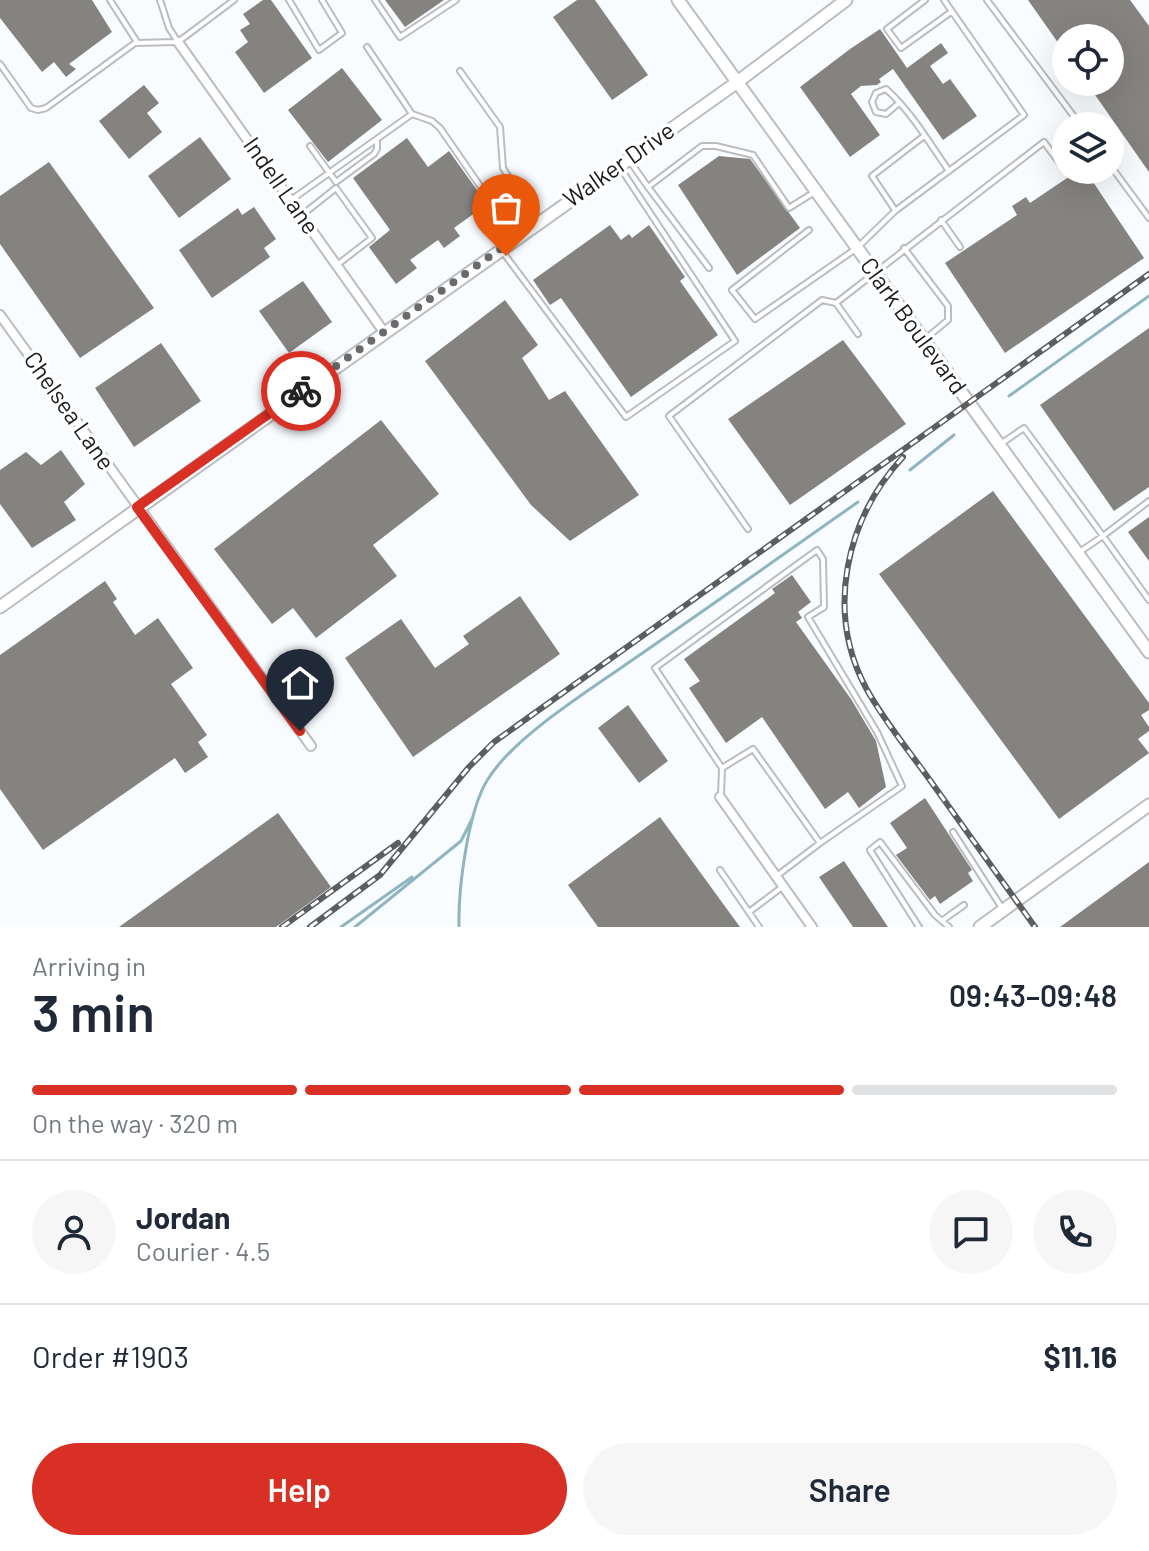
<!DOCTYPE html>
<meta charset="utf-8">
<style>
body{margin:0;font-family:Barlow,sans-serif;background:#f6f6f7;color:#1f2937;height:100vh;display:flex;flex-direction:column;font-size:30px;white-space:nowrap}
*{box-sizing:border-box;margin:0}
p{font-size:26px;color:#747a83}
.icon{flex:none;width:44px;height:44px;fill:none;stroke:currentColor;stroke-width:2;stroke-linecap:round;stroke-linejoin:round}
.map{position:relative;height:927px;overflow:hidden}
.sheet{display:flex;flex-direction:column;background:#fff;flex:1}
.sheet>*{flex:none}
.buttons{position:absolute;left:1052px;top:24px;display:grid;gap:16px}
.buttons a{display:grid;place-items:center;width:72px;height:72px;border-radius:50%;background:#fff;box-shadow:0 8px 32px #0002;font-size:40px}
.pin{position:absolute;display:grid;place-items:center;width:68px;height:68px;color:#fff;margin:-82px -34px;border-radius:50% 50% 50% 0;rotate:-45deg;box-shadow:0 0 8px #0007}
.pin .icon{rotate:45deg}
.courier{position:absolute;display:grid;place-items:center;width:80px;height:80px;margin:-40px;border:6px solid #d93025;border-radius:50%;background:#fff;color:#222;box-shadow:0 2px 10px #0007}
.overview em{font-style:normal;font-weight:600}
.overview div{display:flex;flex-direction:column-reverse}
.overview{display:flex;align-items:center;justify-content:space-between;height:136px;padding:0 32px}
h1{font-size:52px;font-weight:600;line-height:60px}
.bar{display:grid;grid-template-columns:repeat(4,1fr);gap:12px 8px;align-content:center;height:96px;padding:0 32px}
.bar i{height:10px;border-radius:6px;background:#e0e1e3}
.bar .selected{background:#d93025}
.bar p{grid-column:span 4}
.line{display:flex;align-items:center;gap:20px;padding:0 32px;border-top:2px solid #e0e1e3}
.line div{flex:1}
.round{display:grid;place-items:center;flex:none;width:84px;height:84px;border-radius:42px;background:#f6f6f7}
.cta{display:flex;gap:16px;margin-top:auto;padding:16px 32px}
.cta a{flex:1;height:92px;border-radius:48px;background:#d93025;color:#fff;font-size:32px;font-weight:600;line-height:92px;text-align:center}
.cta a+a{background:#f6f6f7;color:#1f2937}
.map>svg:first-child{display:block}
</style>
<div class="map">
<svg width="1149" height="927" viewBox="0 0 1149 927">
<rect width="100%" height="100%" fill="#f9fcff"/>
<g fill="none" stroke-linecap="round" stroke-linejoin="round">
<path stroke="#8fb5bf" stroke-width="3" d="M1009,396L1149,296
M910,470L954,435
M341,927L412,877
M355,927L461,841L472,819
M459,927C458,889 468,810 488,779C514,737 587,692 628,663C705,610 781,556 858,502"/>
</g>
<path fill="#858380" d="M0,0H92L112,32L69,64L76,69L66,77L54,62L42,72L0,18Z
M263,0H271L312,58L264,93L235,52L248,42L240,30L250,24L243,14Z
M385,0H444L405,27Z
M577,0H595L648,75L612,100L553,17Z
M1028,0H1130L1149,26V172L1086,82H1110V38H1066V54Z
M880,29L907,68L941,43L948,53L930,66L943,84L950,79L977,116L943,140L893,69L879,79L881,82L877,85L861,86L851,94L880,135L850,157L800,87L850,49Z
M342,68L382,120L328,162L288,110Z
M144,85L159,103L147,113L162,132L129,159L99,121Z
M200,137L231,179L179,218L148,176Z
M407,138L428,167L449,151L487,204L454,228L460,236L444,248L438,240L410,260L417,268L396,284L369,247L390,230L353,178Z
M719,156L750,159L800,228L737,275L678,185Z
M49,162L154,308L80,358L0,244V196Z
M1079,170H1085L1144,258L1005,353L945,263L1017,215L1012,206L1026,197L1030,203Z
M254,207L276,239L264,248L270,257L212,298L179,250L238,208L242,215Z
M610,225L621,240L629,234L632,238L649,225L685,277L680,281L718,335L631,397L561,298L550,305L533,280Z
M303,281L332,322L289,353L259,311Z
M505,300L538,345L522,358L549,400L565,391L639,495L570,541L531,505L425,361Z
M1149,328V487L1114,511L1040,405Z
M843,340L906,424L790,505L728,419Z
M161,343L201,401L134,447L95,388Z
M381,420L439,494L373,545L397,576L316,638L293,608L272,624L214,549Z
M61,450L85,484L64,502L76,520L32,548L0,504V470L26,452L41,465Z
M993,491L1149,703V710L1141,715L1149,727V731L1138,739L1149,753L1059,819L879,574Z
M1149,517V561L1128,532Z
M792,575L811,602L798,612L802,618L796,622L851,699L876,741L886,787L859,808L848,792L825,809L762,717L726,743L689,688L700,681L684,659L775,593L772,589Z
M105,581L117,599L113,602L135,635L158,618L193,668L171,684L207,735L198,742L208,757L185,773L175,758L43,850L0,789V655Z
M520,596L560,654L413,757L345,658L401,619L435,668L469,644L463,636Z
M628,705L668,761L639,783L598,728Z
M925,798L972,870L968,873L973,881L940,904L935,896L930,900L896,855L907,848L890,823Z
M278,813L331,887L276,927H119Z
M660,817L740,927H598L568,885Z
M844,861L888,927H853L819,877Z
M1149,862V927H1060Z"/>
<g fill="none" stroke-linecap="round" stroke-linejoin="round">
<g stroke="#bbbdc1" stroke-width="8">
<path id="lane" d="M110,0L137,42
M160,0L169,28L178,42L234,0
M289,0L319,50L342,33L322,0
M375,0L400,37L456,0
M925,0L887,29L901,48L951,12
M987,0L1081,126
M0,64L31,108L38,110L46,108L135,43L176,42
M460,71L500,127L503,168L536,220
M899,103L886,114L876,112L872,102L876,93L886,89C911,111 930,144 949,171
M412,114L432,121L440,128L516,238
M310,146L336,182
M629,160L648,187
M1110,165L1149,218
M336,182L374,154L377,149V139
M291,200L412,114L367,47
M895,210L872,176L924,136
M302,215L336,188L372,238L337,265
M941,220L960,247
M482,224L498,212
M809,230L732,290L755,319L857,248L895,211L1024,115L944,0
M904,248L948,306V320L924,340
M502,251L626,417L735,341L621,169
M709,268L648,187L702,146H716L753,155L789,208L813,193
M858,334L836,303L1044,142L1064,169
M1002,443L1024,428L1103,536L1149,501
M748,529L669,416L822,300L836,303
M1078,553L1103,536L1149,600
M721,795L722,768L753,749L820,843L902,786L877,732L808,617L824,607L823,559L817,550L655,668L722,768
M953,832L1002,908
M720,870L759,927
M778,875L820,843
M749,912L782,887
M943,920L964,905
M919,927L870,850L880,842L935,915L949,927"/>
</g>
<g stroke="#bbbdc1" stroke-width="12">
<path id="street" d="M178,42L384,332
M0,315L311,746
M720,797L812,927"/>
</g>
<g stroke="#bbbdc1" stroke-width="15">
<path id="secondary" d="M678,0L1149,652
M0,607L736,83L846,0
M980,927L1149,805"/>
</g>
<use href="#lane" stroke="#fff" stroke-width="4"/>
<use href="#street" stroke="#fff" stroke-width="8"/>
<use href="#secondary" stroke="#fff" stroke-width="11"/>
<g stroke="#5c5d5f" stroke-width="6">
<path id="rail" d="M903,457C846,519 825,611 866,688C884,721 910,752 932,783C966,831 1001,879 1035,927
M282,927L398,843
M310,927L380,875L469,767L494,742L1149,274"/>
</g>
<use href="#rail" stroke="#fff" stroke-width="3" stroke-dasharray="9" stroke-linecap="butt"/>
</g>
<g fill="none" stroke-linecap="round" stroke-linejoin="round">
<path stroke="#686a6b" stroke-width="8" stroke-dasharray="0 14.4" d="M301,391L500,249L506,256"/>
<path stroke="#d93025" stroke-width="10" d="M300,731L137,507L301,391"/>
</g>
<g text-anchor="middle" stroke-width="7" stroke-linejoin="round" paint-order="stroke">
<g font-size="24" fill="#1a1b1c" stroke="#fff">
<text transform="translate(619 165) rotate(-35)" y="8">Walker Drive</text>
<text transform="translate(281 186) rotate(55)" y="8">Indell Lane</text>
<text transform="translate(913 326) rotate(54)" y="8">Clark Boulevard</text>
<text transform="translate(69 411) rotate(55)" y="8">Chelsea Lane</text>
</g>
</g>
</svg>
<div class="buttons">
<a><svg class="icon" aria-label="locate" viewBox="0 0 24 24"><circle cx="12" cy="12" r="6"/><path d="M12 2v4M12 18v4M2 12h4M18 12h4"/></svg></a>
<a><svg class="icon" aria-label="layers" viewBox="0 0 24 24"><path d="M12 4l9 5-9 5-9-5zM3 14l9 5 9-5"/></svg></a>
</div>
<div class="pin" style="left:506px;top:256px;background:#ea580c"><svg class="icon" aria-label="bag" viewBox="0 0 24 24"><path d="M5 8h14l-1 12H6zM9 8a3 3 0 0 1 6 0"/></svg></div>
<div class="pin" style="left:300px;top:731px;background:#1f2937"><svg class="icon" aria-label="home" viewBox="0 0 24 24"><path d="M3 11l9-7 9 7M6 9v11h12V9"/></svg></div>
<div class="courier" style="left:301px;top:391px"><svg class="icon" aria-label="bike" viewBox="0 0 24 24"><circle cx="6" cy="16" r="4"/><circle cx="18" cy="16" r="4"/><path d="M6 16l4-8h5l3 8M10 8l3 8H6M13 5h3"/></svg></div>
</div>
<section class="sheet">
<div class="overview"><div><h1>3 min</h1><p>Arriving in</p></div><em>09:43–09:48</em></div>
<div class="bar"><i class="selected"></i><i class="selected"></i><i class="selected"></i><i></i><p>On the way · 320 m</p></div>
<div class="line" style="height:144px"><a class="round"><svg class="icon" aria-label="person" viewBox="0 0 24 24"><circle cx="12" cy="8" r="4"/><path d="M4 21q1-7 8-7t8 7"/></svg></a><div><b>Jordan</b><p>Courier · 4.5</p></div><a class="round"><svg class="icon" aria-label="chat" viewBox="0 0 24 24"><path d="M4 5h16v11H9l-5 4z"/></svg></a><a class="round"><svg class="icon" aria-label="phone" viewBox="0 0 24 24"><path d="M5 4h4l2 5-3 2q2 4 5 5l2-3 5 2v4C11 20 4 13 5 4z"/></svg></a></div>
<div class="line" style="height:104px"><div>Order #1903</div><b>$11.16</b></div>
<div class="cta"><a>Help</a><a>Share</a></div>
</section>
